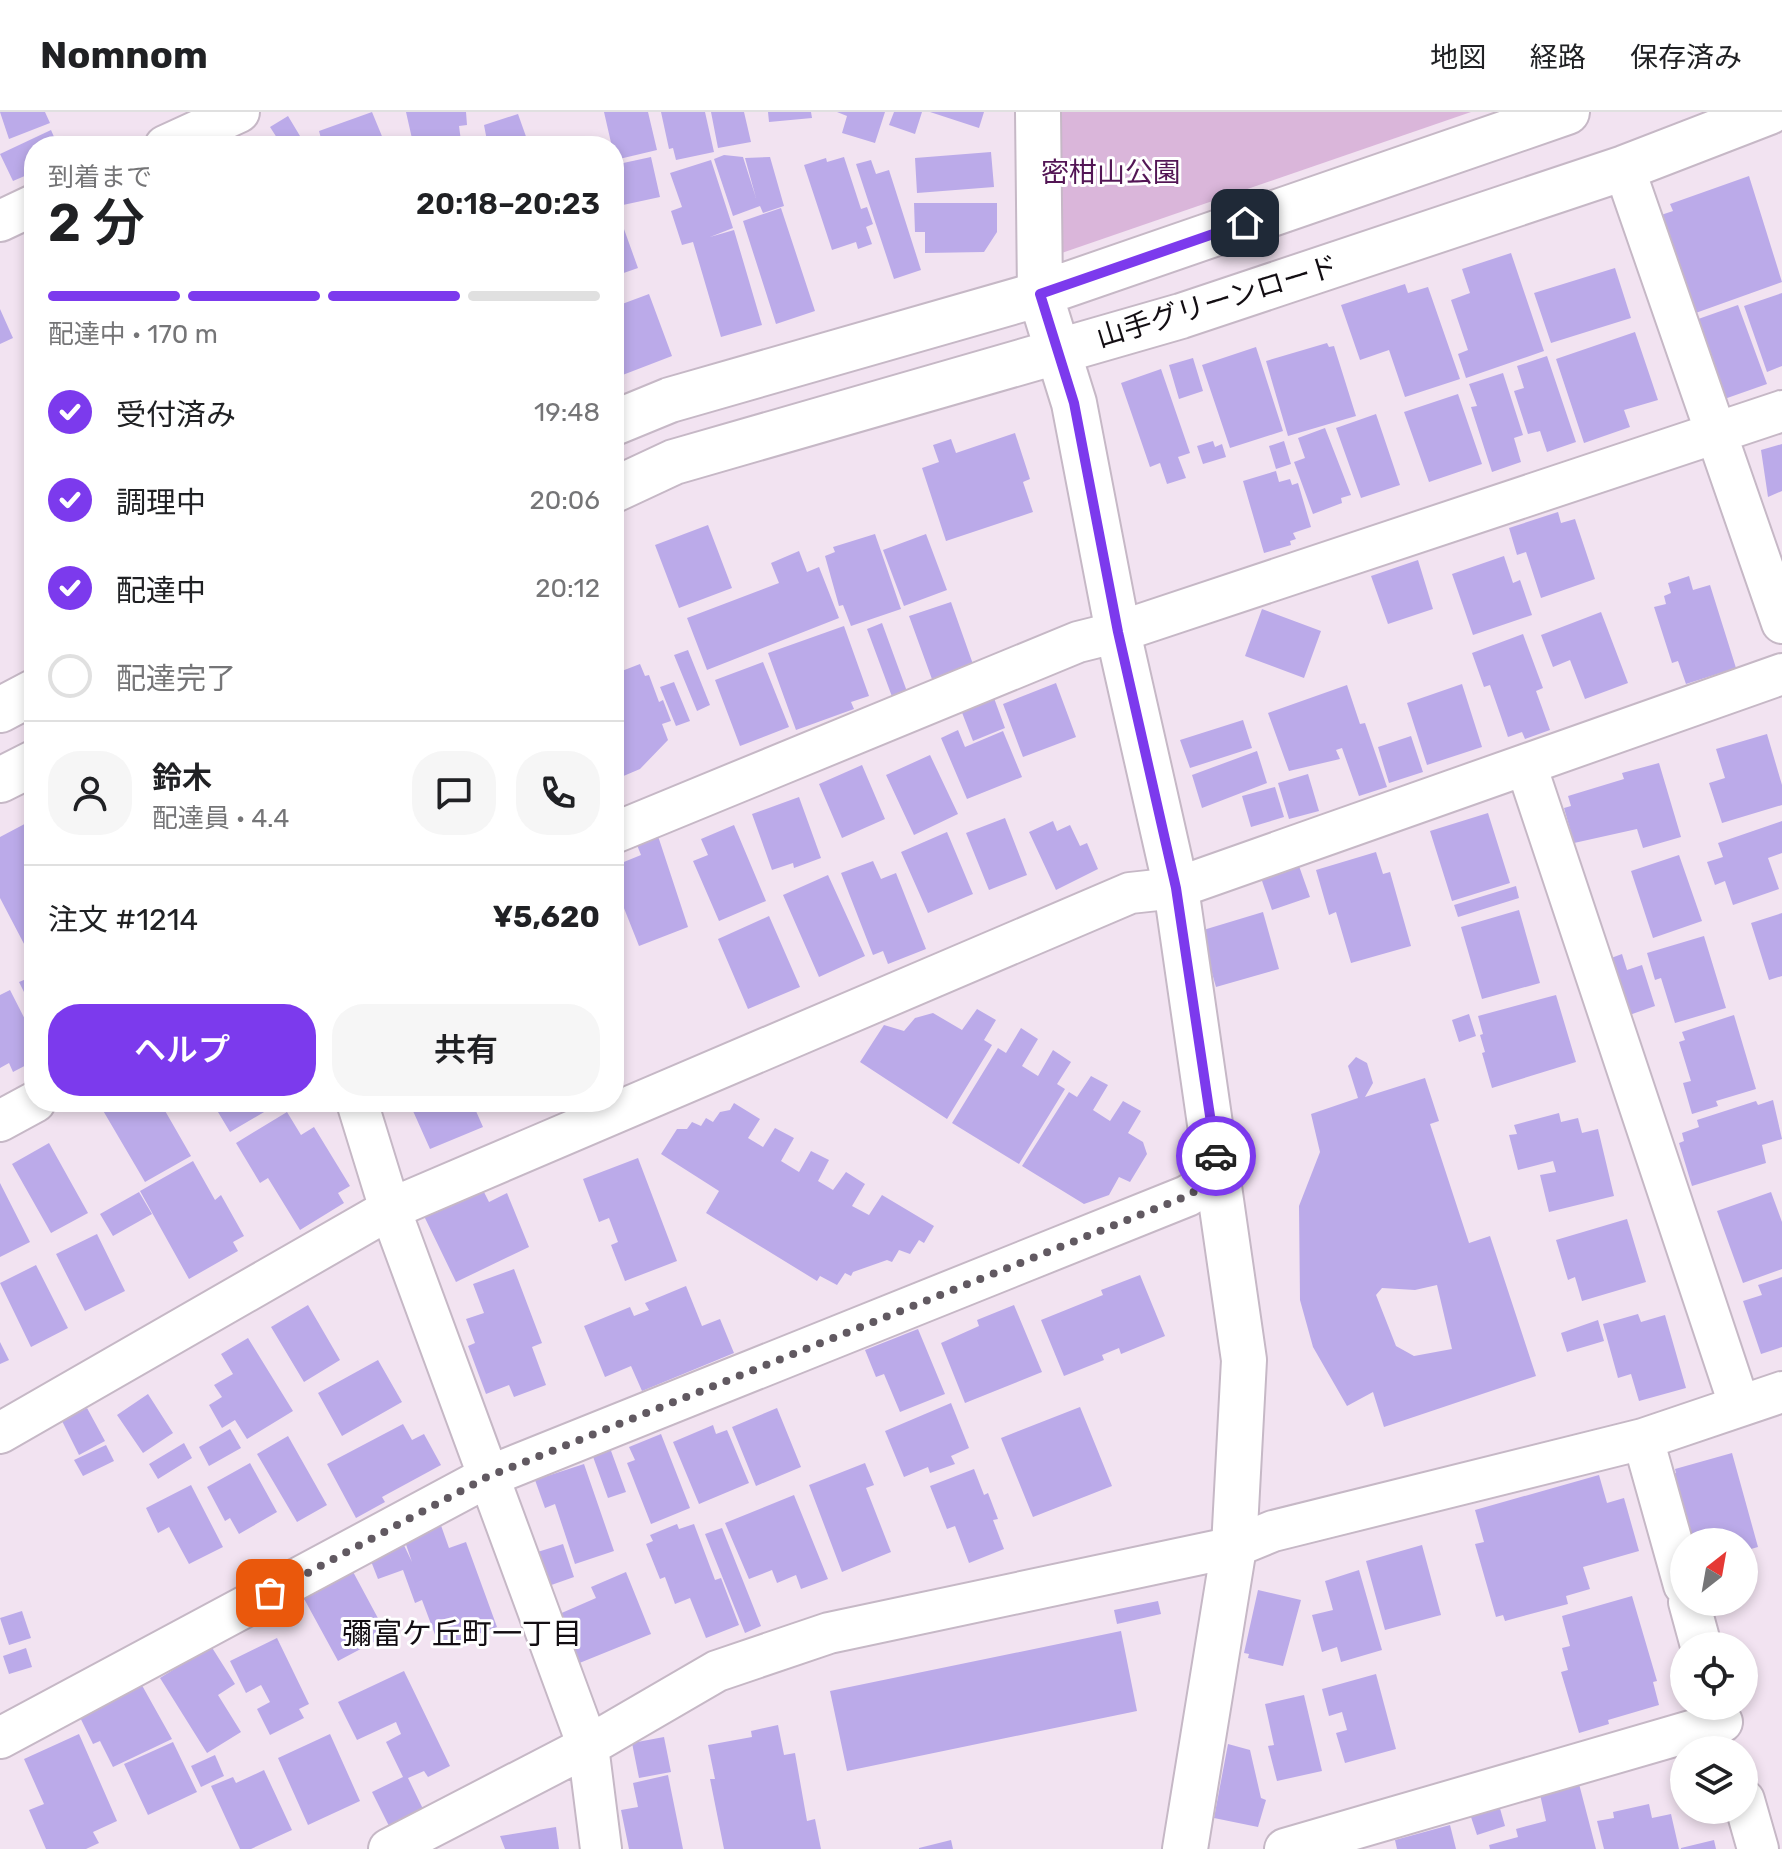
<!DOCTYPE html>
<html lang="ja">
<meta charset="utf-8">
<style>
body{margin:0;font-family:Rubik,"Noto Sans JP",sans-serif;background:#f6f6f6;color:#202124;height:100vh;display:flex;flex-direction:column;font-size:30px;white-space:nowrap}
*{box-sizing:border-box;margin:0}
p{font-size:26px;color:#757577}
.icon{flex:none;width:44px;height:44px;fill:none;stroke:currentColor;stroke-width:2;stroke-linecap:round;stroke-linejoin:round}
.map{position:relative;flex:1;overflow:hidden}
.details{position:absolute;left:24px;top:24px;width:600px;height:976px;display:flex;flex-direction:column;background:#fff;border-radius:32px;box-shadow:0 4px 12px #0003}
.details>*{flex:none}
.needle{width:52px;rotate:31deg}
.fabs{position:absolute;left:1670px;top:1416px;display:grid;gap:16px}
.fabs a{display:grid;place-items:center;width:88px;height:88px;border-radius:50%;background:#fff;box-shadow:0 4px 12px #0003;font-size:40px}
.pin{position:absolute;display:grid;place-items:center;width:68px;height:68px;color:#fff;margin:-34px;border-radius:16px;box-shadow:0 4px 12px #0006}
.courier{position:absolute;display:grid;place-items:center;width:80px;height:80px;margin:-40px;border:6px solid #7c3aed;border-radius:50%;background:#fff;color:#222;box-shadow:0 2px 10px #0007}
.head em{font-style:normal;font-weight:600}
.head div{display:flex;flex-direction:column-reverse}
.head{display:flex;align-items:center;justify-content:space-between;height:136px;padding:0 24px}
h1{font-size:52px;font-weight:600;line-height:60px}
.bar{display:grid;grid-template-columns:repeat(4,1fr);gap:12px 8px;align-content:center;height:96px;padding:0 24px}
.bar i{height:10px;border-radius:6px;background:#e0e0e0}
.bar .selected{background:#7c3aed}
.bar p{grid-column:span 4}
.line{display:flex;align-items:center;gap:20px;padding:0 24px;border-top:2px solid #e0e0e0}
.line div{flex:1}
.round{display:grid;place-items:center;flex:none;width:84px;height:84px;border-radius:32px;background:#f6f6f6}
ol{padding:0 24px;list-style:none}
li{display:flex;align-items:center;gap:24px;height:88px}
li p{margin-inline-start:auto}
li .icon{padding:8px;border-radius:50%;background:#7c3aed;color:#fff;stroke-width:4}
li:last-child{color:#757577}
li i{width:44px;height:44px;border:4px solid #e0e0e0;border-radius:50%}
.action{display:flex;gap:16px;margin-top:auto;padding:16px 24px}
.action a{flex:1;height:92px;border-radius:32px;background:#7c3aed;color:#fff;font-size:32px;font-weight:600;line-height:92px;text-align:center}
.action a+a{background:#f6f6f6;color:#202124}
header{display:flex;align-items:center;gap:48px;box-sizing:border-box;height:112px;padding:0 40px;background:#fff;border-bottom:2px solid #e0e0e0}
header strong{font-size:38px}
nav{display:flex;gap:44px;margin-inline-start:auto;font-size:28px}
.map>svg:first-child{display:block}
</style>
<header>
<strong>Nomnom</strong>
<nav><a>地図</a><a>経路</a><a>保存済み</a></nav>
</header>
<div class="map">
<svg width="1782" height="1737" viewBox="0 0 1782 1737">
<rect width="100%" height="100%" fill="#f2e3f1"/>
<path fill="#dab6da" d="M1050,0H1471L1053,144Z"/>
<path fill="#bbaae9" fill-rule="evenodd" d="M0,0H45L50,11L9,27Z
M372,0L386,34H323L319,19Z
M406,0H466L467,13L459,14L461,29L455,30V34H423L422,30L413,31Z
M604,0H648L657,38L615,48Z
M661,0H705L714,40L676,48L673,36L669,37Z
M711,0H744L751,30L718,36Z
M768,0H811L812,6L769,10Z
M837,0H885L875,31L842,21L847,4Z
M894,0H922L915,22L889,13Z
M930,0H984L979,16Z
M518,2L529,33L488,34L484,13Z
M288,4L306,34H271L279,29L270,15Z
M51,18L58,34H34V60L13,69L0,42Z
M991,40L994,75L917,81L915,46Z
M724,43L743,45L756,86L745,46L770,45L784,94L763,101L760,94L733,104L714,47Z
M651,45L660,85L623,93L614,53Z
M844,45L861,97L867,95L873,112L866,115L872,132L858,137L856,130L832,138L804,53L826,46L827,50Z
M711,48L733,116L710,125L734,118L762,213L721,225L693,130L682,133L671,99L682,95L670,61Z
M871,48L876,62L889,58L921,158L894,167L856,52Z
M1749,64L1782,170L1690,203L1661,103L1673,99L1670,92Z
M914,91H997V120L984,140L925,141V120H915Z
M781,96L815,199L776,212L743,109Z
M620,106L638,156L615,164L624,187L614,191V108Z
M1511,141L1544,239L1466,266L1458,242L1468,238L1451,188L1470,181L1462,157Z
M1615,156L1631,206L1551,231L1534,181Z
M1405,172L1408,181L1428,175L1460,267L1405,285L1389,238L1360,248L1341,193Z
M1782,181V254L1767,260L1744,194Z
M649,182L672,244L620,264L614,247V195Z
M1738,193L1767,272L1713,291L1684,212Z
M0,197L13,226L0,232Z
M1635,220L1658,288L1624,298L1630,315L1584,331L1556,247Z
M1327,231L1329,235L1334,234L1356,304L1288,324L1266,249Z
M1256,235L1283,319L1230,336L1202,253Z
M1547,244L1576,330L1547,340L1540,319L1528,322L1514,279L1524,276L1517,254Z
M1193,246L1203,279L1179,287L1169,253Z
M1161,257L1190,341L1178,345L1186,366L1167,372L1160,351L1150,355L1121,271Z
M1503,261L1523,323L1514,326L1521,350L1492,360L1471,295L1477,294L1469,272Z
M1458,282L1482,352L1429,370L1404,300Z
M1376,302L1400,373L1361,386L1336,316Z
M1325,316L1351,383L1341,386L1342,391L1313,402L1294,350L1305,346L1298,326Z
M1015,321L1030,367L1023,370L1033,400L946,429L922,356L939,350L933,333L951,327L956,341Z
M1213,329L1215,335L1222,332L1226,345L1203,352L1197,334Z
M1284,329L1291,352L1276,357L1269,334Z
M1782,332V379L1768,385L1761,338Z
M1276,359L1279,370L1290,367L1292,373L1298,371L1311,415L1293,421L1296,427L1290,429L1291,433L1264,441L1243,369Z
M1558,400L1561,411L1575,407L1595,467L1541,486L1526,440L1517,443L1509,416Z
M708,413L732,476L679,496L655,433Z
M875,422L901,497L851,514L843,493L839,494L825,444L835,440L833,435Z
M926,422L947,478L904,494L883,438Z
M799,439L807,460L819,455L839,506L707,558L687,506L779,471L771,451Z
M1504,444L1513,471L1520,468L1532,503L1473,523L1452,462Z
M1418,448L1433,497L1388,512L1371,464Z
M1689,464L1693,478L1710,473L1736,556L1686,572L1678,549L1672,551L1654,495L1666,492L1664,484L1671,481L1668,471Z
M951,490L974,555L933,570L909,504Z
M1262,497L1321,519L1304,566L1245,544Z
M1601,500L1628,571L1585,587L1570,548L1553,555L1541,523Z
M882,511L909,585L894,590L867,517Z
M844,514L869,584L851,590L854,597L796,618L768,541Z
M1523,522L1543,576L1536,579L1550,618L1525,627L1522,620L1508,625L1490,573L1484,575L1472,541Z
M688,538L710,593L697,599L674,543Z
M763,550L789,615L740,634L715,568Z
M640,552L645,564L649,563L659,590L663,588L671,609L662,612L668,628L640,657L614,668V562Z
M674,570L690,609L676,614L660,575Z
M1056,571L1076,625L1023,645L1003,592Z
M1462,572L1482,635L1427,653L1407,591Z
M1347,573L1360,612L1365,611L1387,675L1359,684L1342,636L1336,638L1340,647L1289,659L1268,601Z
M994,586L1005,616L973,629L961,598Z
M1243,608L1252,636L1190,656L1180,628Z
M958,618L965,635L1003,619L1022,665L967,687L941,626Z
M1767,622L1782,673V693L1722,711L1709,671L1725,666L1716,637Z
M1411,624L1423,660L1389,671L1378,635Z
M1257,639L1267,671L1202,696L1192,663Z
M930,643L958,702L914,723L886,663Z
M1659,651L1681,725L1643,736L1637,717L1574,731L1564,696L1571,694L1568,684L1624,667L1622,661Z
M862,653L885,707L842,726L819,672Z
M1308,662L1319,699L1289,707L1278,671Z
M1275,675L1284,705L1251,715L1242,684Z
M799,685L821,746L794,756L793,751L772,758L752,702Z
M1488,701L1510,771L1452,789L1430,719Z
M1005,706L1027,763L989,778L966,721Z
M34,707V851L0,786V725Z
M1053,709L1057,719L1070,713L1080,734L1087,731L1098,757L1056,778L1029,720Z
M1782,709V741L1768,746L1779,777L1733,793L1725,769L1715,773L1707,750L1723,745L1718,731Z
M734,713L766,789L719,809L693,749L708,743L701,727Z
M947,720L973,782L928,801L901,740Z
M658,724L688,815L639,834L614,771V754L641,743L637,733Z
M1376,740L1383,762L1390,760L1411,834L1351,851L1336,800L1329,803L1316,758Z
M1679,743L1702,809L1653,826L1631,759Z
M873,749L881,767L896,761L926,837L888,852L883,839L873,843L841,761Z
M1299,754L1310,785L1272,798L1261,766Z
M828,763L865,844L819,865L783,783Z
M1516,774L1519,786L1458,805L1454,793Z
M1519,798L1540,871L1482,887L1461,815Z
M1263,800L1279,857L1216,875L1200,819Z
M1782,801V864L1769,868L1751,811Z
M769,804L800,875L748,897L718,827Z
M1704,824L1726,896L1675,911L1661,866L1655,868L1647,841Z
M1622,842L1627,858L1642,853L1655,894L1618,907L1603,849Z
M34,855V900L19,870L31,865L28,858Z
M10,878L34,925V949L13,960L9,951L0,956V883Z
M1556,883L1576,950L1492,976L1482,941L1485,940L1480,923L1483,922L1478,904Z
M977,897L996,908L984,928L992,933L947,1007L860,950L884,913L904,919L915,906L933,901L962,918Z
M1469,902L1476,924L1459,930L1452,908Z
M1734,903L1756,977L1716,989L1718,994L1692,1002L1683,971L1691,969L1679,930L1685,928L1682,920Z
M1021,916L1038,927L1022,954L1038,964L1053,938L1071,950L1057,972L1065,977L1019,1052L952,1011L998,936L1006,941Z
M1356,945L1367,951L1373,971L1365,985L1425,966L1439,1009L1430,1012L1469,1131L1490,1124L1536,1264L1384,1315L1373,1280L1347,1294L1313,1235L1300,1188L1299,1094L1320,1040L1311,1002L1358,986L1348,954ZM1437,1173L1452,1237L1414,1244L1396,1234L1376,1183L1382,1176L1415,1178Z
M1091,964L1108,973L1093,998L1110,1009L1123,989L1141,999L1128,1021L1143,1030L1147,1042L1130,1070L1119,1065L1109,1083L1084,1092L1022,1054L1069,980L1077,985Z
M1773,988L1782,1027L1762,1033L1766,1051L1692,1074L1679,1031L1684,1029L1682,1021L1699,1015L1697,1008L1756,989L1758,993Z
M98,990H160L191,1044L145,1070Z
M212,990H281L230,1020Z
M409,990H472L483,1015L430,1037Z
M734,991L760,1007L748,1026L763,1035L775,1016L794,1026L781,1049L799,1060L811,1039L829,1048L818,1069L833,1078L846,1060L865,1072L852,1094L869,1103L882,1083L934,1114L924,1131L919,1128L910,1142L899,1138L892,1150L887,1148L853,1160L851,1164L845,1161L837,1173L820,1164L817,1169L706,1101L719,1079L661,1042L677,1017H687L692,1010L701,1014L706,1006L713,1010L720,1000L730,998Z
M287,1000L301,1023L314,1015L350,1074L338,1081L344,1091L300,1118L268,1066L260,1071L236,1031Z
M1559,1001L1561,1010L1578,1006L1582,1021L1598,1017L1614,1084L1549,1100L1540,1063L1556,1060L1553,1049L1518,1058L1509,1023L1517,1022L1514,1013Z
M49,1031L88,1101L51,1121L12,1052Z
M638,1046L677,1149L625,1169L611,1133L618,1130L609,1106L599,1110L583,1067Z
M193,1049L215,1088L221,1083L244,1124L233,1130L238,1139L189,1167L140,1079Z
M0,1071L30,1130L0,1145Z
M482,1076L489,1090L507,1081L529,1135L456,1170L424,1104Z
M139,1080L152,1102L113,1124L100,1102Z
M1771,1080L1782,1110V1157L1743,1171L1717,1099Z
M1627,1107L1646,1170L1582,1189L1575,1165L1568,1168L1556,1128Z
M97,1122L125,1179L85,1199L56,1142Z
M36,1153L68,1216L31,1235L0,1171Z
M514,1157L542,1231L532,1235L546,1273L514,1285L509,1273L486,1282L468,1234L475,1231L466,1207L484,1201L473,1172Z
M1140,1163L1165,1224L1121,1242L1119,1236L1102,1243L1104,1248L1064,1264L1041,1208L1103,1183L1101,1178Z
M1782,1165V1235L1761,1242L1743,1189L1762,1183L1758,1173Z
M686,1174L702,1214L720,1207L734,1241L642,1279L631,1254L605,1265L584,1214L630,1195L634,1204L649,1198L645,1191Z
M308,1193L340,1248L304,1270L271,1215Z
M1014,1193L1042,1260L965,1291L941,1231L979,1214L977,1208Z
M1638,1202L1641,1210L1665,1203L1686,1276L1639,1289L1631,1262L1618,1266L1603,1212Z
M1598,1208L1604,1229L1567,1240L1561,1221Z
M918,1217L945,1282L900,1300L884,1262L876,1265L865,1238Z
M248,1226L293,1299L247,1327L235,1308L222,1316L209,1293L222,1285L214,1273L233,1262L221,1242Z
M0,1230L9,1248L0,1252Z
M378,1248L402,1290L342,1324L318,1281Z
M148,1282L173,1321L143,1341L117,1303Z
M951,1291L969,1336L951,1344L955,1352L930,1361L928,1355L904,1365L885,1319Z
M1080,1295L1112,1374L1033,1405L1001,1326Z
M87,1296L105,1329L79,1343L62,1309Z
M777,1296L801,1355L756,1374L732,1315Z
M403,1312L412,1328L424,1322L441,1353L382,1385L385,1390L356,1406L327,1352Z
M713,1313L716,1322L727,1318L749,1371L699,1392L673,1330Z
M230,1317L241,1336L209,1354L199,1335Z
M661,1322L690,1396L651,1412L627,1351L635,1348L629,1335Z
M288,1324L327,1393L297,1410L257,1342Z
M184,1331L192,1346L158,1367L149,1352Z
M106,1333L114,1349L83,1364L74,1348Z
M610,1336L626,1380L608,1386L592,1342Z
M1732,1341L1758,1435L1744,1439V1430H1688L1670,1362L1676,1361L1675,1357Z
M250,1351L277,1400L239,1422L230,1406L225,1409L207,1375Z
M865,1351L874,1373L866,1376L891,1440L842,1460L809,1373Z
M584,1352L614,1439L575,1452L555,1392L545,1396L535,1368Z
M974,1357L984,1383L988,1381L998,1407L993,1408L1004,1437L969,1451L955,1414L947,1417L930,1374Z
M1599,1363L1607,1391L1624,1386L1639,1439L1583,1455L1590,1477L1566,1484L1568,1492L1505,1509L1503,1503L1496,1505L1475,1432L1484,1430L1475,1398Z
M191,1373L223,1435L189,1452L169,1415L158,1421L146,1396Z
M794,1383L828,1467L801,1477L796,1463L777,1471L772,1458L749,1467L725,1411Z
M438,1405L449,1436L466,1430L497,1515L440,1536L422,1488L415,1491L403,1458L378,1467L367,1439L401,1427L412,1450L401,1418Z
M677,1412L679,1417L694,1412L715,1468L721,1466L739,1513L706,1526L690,1486L675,1492L665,1465L660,1467L646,1432L653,1429L650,1423Z
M722,1416L761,1514L745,1521L705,1422Z
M563,1432L574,1465L540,1477L528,1443Z
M1422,1433L1441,1503L1385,1518L1366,1449Z
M351,1456L387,1523L338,1549L302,1483Z
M1359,1458L1382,1538L1341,1550L1337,1535L1322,1540L1312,1503L1333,1498L1325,1469Z
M626,1460L651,1522L577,1552L557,1503L596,1486L591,1475Z
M1258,1478L1301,1488L1283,1554L1248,1546L1249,1542L1244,1541Z
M1632,1484L1657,1569L1653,1570L1659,1593L1608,1608L1609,1612L1579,1621L1561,1560L1568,1558L1562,1536L1570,1534L1562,1504Z
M1158,1489L1161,1502L1117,1512L1114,1498Z
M22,1499L31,1526L9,1533L0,1506Z
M1121,1519L1137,1599L847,1659L830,1579Z
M277,1526L309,1592L299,1597L304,1606L270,1623L257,1597L270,1590L261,1573L246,1581L230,1549Z
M211,1534L235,1572L218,1583L241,1620L207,1641L160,1566Z
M26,1536L32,1555L9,1562L3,1544Z
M404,1559L450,1654L428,1665L424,1659L408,1666L423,1697L389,1714L372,1680L403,1665L386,1630L401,1622L396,1610L357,1628L338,1590Z
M1376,1562L1396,1637L1345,1651L1336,1621L1347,1618L1342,1600L1329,1604L1322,1577Z
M139,1568L172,1627L113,1655L100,1629L93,1632L73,1591Z
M1304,1583L1322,1659L1277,1669L1268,1634L1274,1633L1265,1592Z
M778,1613L784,1643L795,1641L807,1709L815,1707L821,1737H724L710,1667H715L708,1633L752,1625L751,1619Z
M79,1622L117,1709L93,1720L99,1731L86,1737H46L29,1698L44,1692L24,1647Z
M330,1622L360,1689L308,1713L278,1646Z
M664,1625L671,1660L639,1666L632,1631Z
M173,1630L197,1680L148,1703L124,1652Z
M1228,1632L1250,1638L1261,1686L1266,1688L1258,1715L1214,1706Z
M215,1643L224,1664L201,1675L191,1654Z
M264,1658L292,1718L251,1737H240L211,1674L233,1665L236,1671Z
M668,1663L683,1737H629L621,1698L638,1695L633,1671Z
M1578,1668L1596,1737H1490L1489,1733L1518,1725L1516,1717L1546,1709L1539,1678Z
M1649,1692L1652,1706L1671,1702L1679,1737H1604L1597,1709L1614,1706L1613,1700Z
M1499,1693L1505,1714L1477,1723L1470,1702Z
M1450,1713L1456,1737H1397L1395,1728Z
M556,1715L559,1737H505L500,1724Z
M951,1728L953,1737H919V1736Z
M1714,1728L1716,1737H1681V1736Z"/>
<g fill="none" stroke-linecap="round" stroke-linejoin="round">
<g stroke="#c6b8c6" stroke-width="44">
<path id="minor" d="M165,34L239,0
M1624,56L1782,511
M0,109L34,93
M1526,653L1739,1292
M614,721L1078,530L1118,520L1782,299
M357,990L390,1097L588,1634L601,1737
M0,1009L35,990
M0,1321L390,1097L1130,781L1176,776L1782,562
M1643,1327L1684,1473
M1689,1490L1701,1534
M0,1626L487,1365L1187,1084L1219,1065
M1744,1688L1758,1737
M389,1737L588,1634L717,1559L829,1521L1234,1435L1273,1419L1643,1327L1782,1280
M1285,1737L1722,1610"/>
</g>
<g stroke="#c6b8c6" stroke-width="48">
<path id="tertiary" d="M1038,0L1040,182L1074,291L1118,520L1176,776L1244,1248L1234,1435L1185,1737
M614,311L670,288L1040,182L1567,0
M614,378L674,350L1181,204L1624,56L1769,0
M0,598L34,580
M0,668L34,651"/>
</g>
<use href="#minor" stroke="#fff" stroke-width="40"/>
<use href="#tertiary" stroke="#fff" stroke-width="44"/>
</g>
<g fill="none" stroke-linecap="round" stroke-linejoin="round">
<path stroke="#615961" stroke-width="8" stroke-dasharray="0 14.4" d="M270,1481L487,1365L1187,1084L1219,1065L1216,1044"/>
<path stroke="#7c3aed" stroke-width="10" d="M1216,1044L1176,776L1118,520L1074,291L1040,182L1245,111"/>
</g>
<g text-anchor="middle" stroke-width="6" stroke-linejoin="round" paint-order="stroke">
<g font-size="28" fill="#531655" stroke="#fff">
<text x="1111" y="70">密柑山公園</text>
</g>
<g font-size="28" fill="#130e13" stroke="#fff">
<text transform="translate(1217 189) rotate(-17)" y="10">山手グリーンロード</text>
</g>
<g font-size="30" fill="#130e13" stroke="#fff">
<text x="462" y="1532">彌富ケ丘町一丁目</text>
</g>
</g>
</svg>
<div class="fabs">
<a><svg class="needle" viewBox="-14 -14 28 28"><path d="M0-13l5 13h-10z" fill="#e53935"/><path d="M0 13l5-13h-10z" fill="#757577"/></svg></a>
<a><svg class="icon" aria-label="locate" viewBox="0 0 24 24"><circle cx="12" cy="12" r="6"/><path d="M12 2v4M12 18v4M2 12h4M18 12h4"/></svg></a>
<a><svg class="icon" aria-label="layers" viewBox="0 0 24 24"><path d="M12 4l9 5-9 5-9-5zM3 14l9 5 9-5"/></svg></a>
</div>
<div class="pin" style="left:270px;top:1481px;background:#ea580c"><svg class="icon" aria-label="bag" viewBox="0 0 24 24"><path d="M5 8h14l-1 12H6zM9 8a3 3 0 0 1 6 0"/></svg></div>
<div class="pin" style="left:1245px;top:111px;background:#1f2937"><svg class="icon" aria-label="home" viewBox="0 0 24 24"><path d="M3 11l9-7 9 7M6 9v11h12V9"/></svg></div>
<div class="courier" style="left:1216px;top:1044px"><svg class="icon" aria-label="car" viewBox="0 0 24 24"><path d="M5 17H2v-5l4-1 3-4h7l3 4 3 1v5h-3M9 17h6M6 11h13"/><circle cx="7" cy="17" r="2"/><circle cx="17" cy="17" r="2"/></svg></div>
<section class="details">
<div class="head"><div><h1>2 分</h1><p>到着まで</p></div><em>20:18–20:23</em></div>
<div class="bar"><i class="selected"></i><i class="selected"></i><i class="selected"></i><i></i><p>配達中 · 170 m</p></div>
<ol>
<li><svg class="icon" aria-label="check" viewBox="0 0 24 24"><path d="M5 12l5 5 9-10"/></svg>受付済み<p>19:48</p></li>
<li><svg class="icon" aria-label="check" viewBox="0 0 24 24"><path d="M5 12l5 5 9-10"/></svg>調理中<p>20:06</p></li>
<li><svg class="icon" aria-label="check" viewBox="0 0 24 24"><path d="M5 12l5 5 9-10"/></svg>配達中<p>20:12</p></li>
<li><i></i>配達完了</li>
</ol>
<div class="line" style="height:144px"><a class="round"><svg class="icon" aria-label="person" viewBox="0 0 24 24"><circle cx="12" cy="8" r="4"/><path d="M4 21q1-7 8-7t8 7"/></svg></a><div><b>鈴木</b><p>配達員 · 4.4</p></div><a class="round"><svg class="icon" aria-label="chat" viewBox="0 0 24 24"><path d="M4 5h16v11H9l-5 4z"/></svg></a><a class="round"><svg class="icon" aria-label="phone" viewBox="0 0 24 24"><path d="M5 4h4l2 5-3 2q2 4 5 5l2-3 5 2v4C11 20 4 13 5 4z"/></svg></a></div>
<div class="line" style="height:104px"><div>注文 #1214</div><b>¥5,620</b></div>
<div class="action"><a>ヘルプ</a><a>共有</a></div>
</section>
</div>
